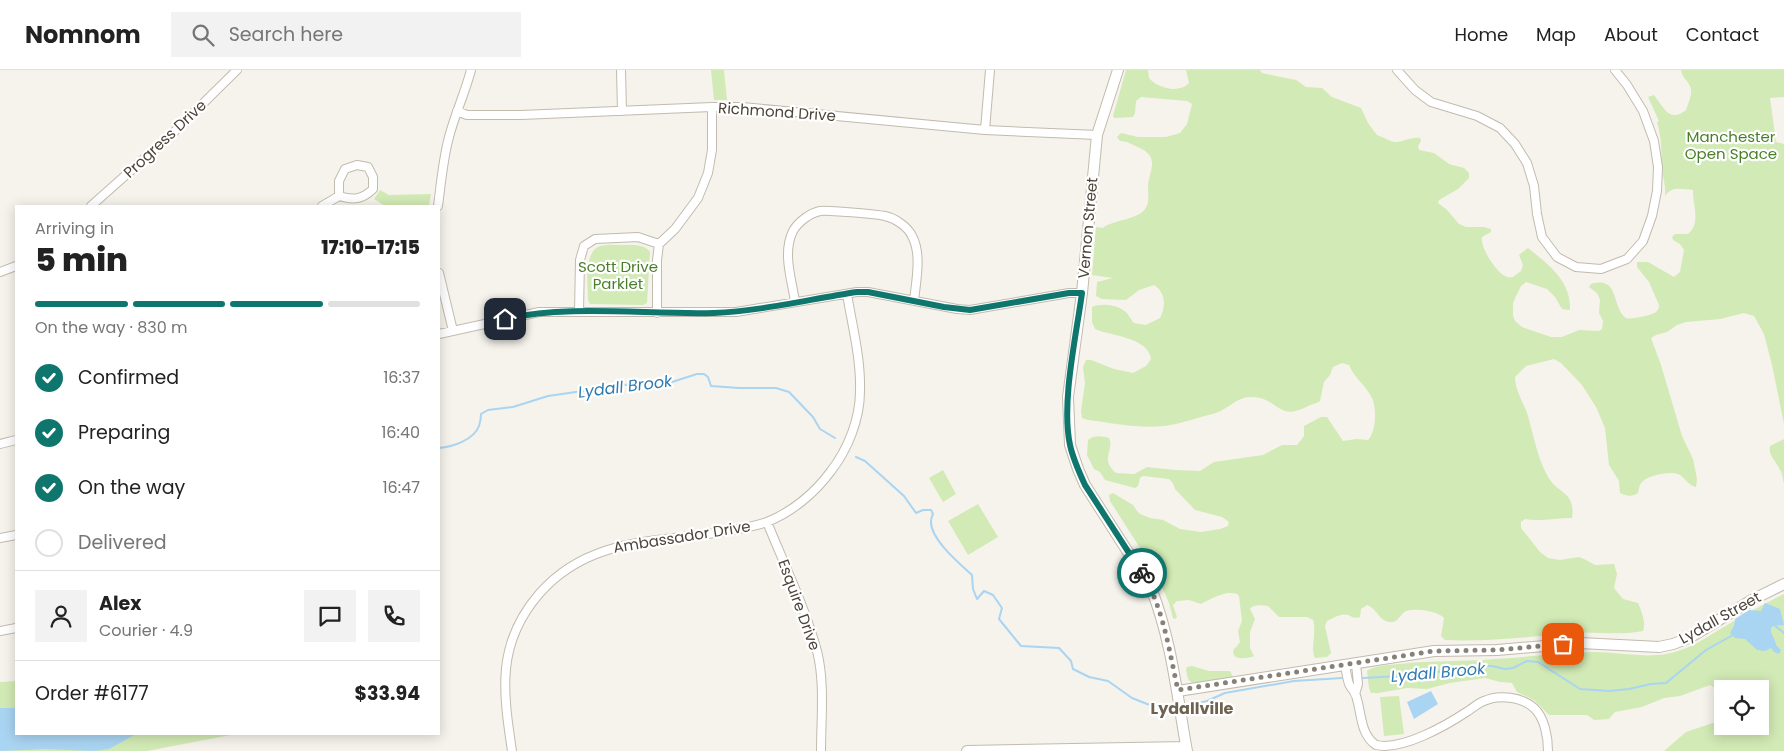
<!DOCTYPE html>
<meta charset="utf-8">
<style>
body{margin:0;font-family:Poppins,sans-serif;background:#f2f2f2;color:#222;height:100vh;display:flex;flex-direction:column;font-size:19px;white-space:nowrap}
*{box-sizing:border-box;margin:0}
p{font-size:16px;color:#767676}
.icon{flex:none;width:28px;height:28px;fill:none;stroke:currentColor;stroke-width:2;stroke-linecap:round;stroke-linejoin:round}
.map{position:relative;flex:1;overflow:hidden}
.side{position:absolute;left:15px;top:135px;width:425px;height:530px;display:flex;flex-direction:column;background:#fff;border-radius:0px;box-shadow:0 2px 12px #0003}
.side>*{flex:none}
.tools{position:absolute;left:1714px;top:610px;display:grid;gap:10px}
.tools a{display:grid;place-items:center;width:55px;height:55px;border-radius:0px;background:#fff;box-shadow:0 2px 12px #0003;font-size:25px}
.pin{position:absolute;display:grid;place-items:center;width:42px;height:42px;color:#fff;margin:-21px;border-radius:10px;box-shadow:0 2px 8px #0006}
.courier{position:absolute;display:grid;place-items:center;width:50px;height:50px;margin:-25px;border:4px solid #0f766e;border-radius:50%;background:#fff;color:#222;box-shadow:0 1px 6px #0007}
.overview em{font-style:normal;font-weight:800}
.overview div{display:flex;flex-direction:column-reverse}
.overview{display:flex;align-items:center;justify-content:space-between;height:85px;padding:0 20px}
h1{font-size:32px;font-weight:800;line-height:38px}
.bar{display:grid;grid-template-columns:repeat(4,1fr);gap:8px 5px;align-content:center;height:60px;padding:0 20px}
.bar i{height:6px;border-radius:4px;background:#e0e0e0}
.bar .current{background:#0f766e}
.bar p{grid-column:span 4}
.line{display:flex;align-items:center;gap:12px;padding:0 20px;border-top:1px solid #e0e0e0}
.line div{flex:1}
.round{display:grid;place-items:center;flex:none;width:52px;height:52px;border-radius:0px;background:#f2f2f2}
ol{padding:0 20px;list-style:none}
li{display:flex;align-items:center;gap:15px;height:55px}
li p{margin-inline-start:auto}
li .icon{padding:5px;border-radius:50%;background:#0f766e;color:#fff;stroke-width:4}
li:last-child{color:#767676}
li i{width:28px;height:28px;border:2px solid #e0e0e0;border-radius:50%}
header{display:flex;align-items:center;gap:30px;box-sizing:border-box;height:70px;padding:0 25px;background:#fff;border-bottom:1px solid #e0e0e0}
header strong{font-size:24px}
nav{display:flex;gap:28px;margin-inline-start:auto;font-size:18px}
.search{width:350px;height:45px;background:#f2f2f2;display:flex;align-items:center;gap:12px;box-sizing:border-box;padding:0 18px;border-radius:0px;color:#767676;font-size:19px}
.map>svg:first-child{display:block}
</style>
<header>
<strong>Nomnom</strong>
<div class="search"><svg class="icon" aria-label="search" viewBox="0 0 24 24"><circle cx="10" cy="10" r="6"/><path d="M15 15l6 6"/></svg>Search here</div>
<nav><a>Home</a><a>Map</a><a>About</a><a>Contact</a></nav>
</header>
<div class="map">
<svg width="1784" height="681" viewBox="0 0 1784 681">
<rect width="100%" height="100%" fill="#f6f3ec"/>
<path fill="#d2eab5" d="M711,0H724L727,30H714Z
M1126,0H1148L1149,8C1157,18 1179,24 1189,13L1186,0H1260L1262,3L1296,10L1306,17L1322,18L1332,27L1361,38L1368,53L1377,65C1384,67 1390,72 1396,72C1405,72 1409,67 1420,68L1421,71L1418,76L1419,80L1434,83L1449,94L1464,98L1469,103V108L1458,119L1439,130L1438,133L1447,140L1459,154L1466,157H1484L1491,159V162L1482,167C1480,177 1496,202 1505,206C1508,208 1510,207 1513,207L1521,201L1523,195L1519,185L1528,178C1548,194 1571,211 1570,239L1569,240L1562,239L1555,227L1547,219L1526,212L1521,216L1516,226L1513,233V246L1515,251L1522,257L1551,267H1562L1579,260L1599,261L1602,259L1603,251L1599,243L1600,230L1597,223L1589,217L1591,214C1620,205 1611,237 1626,248C1629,250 1653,245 1656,242C1659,239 1659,238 1659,235L1649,212L1637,197V192H1648L1674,207L1680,202L1684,180L1680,174L1673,170L1672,167L1675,164H1688C1701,153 1693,137 1693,122V120C1682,119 1671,116 1665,126C1666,113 1662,107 1662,95C1661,78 1662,70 1657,52L1659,51L1648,27L1654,25C1663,36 1669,54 1686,40C1688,34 1692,26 1691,19C1689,11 1682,8 1681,0H1784V27L1770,28L1776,72L1784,74V354L1772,295L1764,264L1754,246L1744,243L1720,249L1686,252L1677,255L1667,262L1656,265L1651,268L1661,295L1682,366L1693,389L1697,409L1696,417C1689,416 1686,409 1680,405C1672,400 1648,405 1642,412C1639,415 1639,419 1638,423C1632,427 1627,426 1620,423L1619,411L1609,395L1605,358L1596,337L1582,315L1561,293L1554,289L1526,296L1515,307C1515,321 1524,333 1528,346C1533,364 1538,389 1547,405C1557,425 1576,420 1572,448C1556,448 1540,452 1525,449L1521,452V458L1540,482L1548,488L1560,490L1579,487L1586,490L1595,495L1614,494L1617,504L1614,518L1623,529L1638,533C1642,542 1646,553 1643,561C1620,566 1594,561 1570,563C1528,567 1487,572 1445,570L1441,566L1444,548C1437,541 1416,538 1406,541C1400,544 1398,553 1391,552C1379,552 1378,539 1367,535L1361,539L1360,547C1354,549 1353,547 1348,545C1341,543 1333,548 1327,551L1325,556L1331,583L1327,587L1315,588C1310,579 1317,562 1313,550L1307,547H1279L1268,536C1262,535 1253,534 1250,539L1255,549L1250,562V578L1254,586C1249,589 1229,591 1234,579C1236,577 1238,575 1240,572L1238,561L1242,551L1239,526L1237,524C1225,520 1211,529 1201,534L1189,530L1177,531L1173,535L1177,547L1175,549L1173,548L1169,533L1161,515L1147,489L1110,431L1109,425L1113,423L1133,435L1137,441L1140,444L1150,448L1163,450L1180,459L1201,462L1220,459L1228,456L1229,452L1222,447L1195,440L1175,419L1173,413L1169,409L1143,406L1140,408L1138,416L1135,418L1105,410L1100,402L1094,399L1087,385L1088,370C1094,365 1102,366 1109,368C1115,381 1099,388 1116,403L1134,404L1147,397L1175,400L1200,401L1214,392L1263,385L1282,375H1297L1304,366V356L1321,347H1327L1343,371L1356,369L1368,370C1376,362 1377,338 1372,328C1366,315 1354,308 1349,295L1342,293L1333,297L1330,305L1324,312L1320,331C1316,334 1311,334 1306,337C1277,352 1278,326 1250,327C1237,327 1228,339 1216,343C1199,347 1181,354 1164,356C1138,359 1113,353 1088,350L1082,348L1081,341L1085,313L1083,297L1086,290H1091L1114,299L1133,303L1146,296L1151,289C1148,267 1111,266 1095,259L1092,252V237C1100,233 1116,235 1123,240C1128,243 1130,248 1134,253L1146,255L1160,248C1166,237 1166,222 1154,215L1139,220L1126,230L1102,229L1096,226L1097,212L1113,208L1092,205L1096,157L1103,158C1112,150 1137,150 1145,139C1150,133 1148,123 1148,116C1150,98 1160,87 1138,77C1130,74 1128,71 1120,71L1117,67L1121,63L1138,67H1166L1180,63L1187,54L1192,34L1187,31L1141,27L1136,31L1135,43L1133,47L1114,48L1113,46Z
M380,120L389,125L431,124L429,135L385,136L374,129Z
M628,175C635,175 646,175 650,182L647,233L643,235L590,234L588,230C588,216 583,182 600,176C608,174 619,175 628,175Z
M1784,369V414C1783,409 1782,402 1779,398C1775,390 1768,385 1770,376Z
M943,400L956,424L943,432L929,408Z
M978,434L998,467L968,485L948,451Z
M1784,524V681H1664L1686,662L1722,650V656H1760V619H1722V638L1715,618L1710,615L1680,626L1664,628L1642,637L1615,642L1609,649L1594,650L1587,645H1549L1534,630L1517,622L1512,613L1500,612L1485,608L1450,613L1427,619L1407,618L1378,623H1371L1369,618L1367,601C1375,595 1390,595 1400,594C1432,590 1463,592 1495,589C1528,587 1561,583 1594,582C1618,582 1642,588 1666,584C1685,581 1701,571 1717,561C1739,548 1761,535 1784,524Z
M1192,596L1209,601H1230L1233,607L1193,614L1188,609L1186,600L1187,597Z
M16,611V664H236L147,681H0V612Z
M1399,626L1404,664L1384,666L1380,627Z"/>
<path fill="#a9d4f2" d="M1765,533L1780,539L1784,555L1773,556L1771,558C1770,564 1775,568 1776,575L1781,580L1779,584L1774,582L1771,578L1765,581L1757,580L1745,569L1735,568L1730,563L1734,556L1735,549L1749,540L1761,541Z
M1431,621L1438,634L1414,649L1407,632Z
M0,638H16V664H136L109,679L94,681L46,679L0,681Z"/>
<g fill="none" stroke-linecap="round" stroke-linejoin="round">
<path stroke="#a9d4f2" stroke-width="2" d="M439,378C452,377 474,370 479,356C480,353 481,348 481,344L488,340L513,337L548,326L652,311L672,312L697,304H704L708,307L711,316L739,318H776L789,322L813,347L820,359L835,368
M856,387L865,391L904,426L916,443L923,440H931L933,444C932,446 931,449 931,451C930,469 960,494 972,505L973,519L977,529L984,521L993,525L1002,538L999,549L1021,576L1059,578L1071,591L1073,599L1089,607L1108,611L1132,628L1147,634L1163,637H1176
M1774,555L1784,563
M1363,608L1418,605L1474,596H1492L1505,599L1513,598L1527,591L1538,592L1580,619L1609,621L1629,619L1651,614L1666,613L1706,580L1733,565
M1183,636L1207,631L1225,623L1294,611L1342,608"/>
<g stroke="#c2bbae" stroke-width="10">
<path id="minor" d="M621,0L622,41
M1397,0L1415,20L1431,32L1477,46L1500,58L1515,74L1527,93L1534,116L1537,144L1542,167L1557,187L1576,197L1601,199L1627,189L1643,171L1652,146L1657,121L1658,97L1654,71L1643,41L1627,15L1615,0
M457,41L467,45H521L712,37H742L985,60L1097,65
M985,60L990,0
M91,136L173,63L237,0
M322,136L339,126C353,130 362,130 373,119V107L368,97L357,95L345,99L339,111V126
M438,136C441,113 443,89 449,67C455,44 465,23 471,0
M0,202L16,196
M439,203L453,261
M795,232C792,210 782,183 793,161C798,152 810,143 820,141C827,140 876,144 885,146C895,148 908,157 912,166C922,184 916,211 914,231
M579,242L580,190L584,176L595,169L638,167L659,174
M657,243V190L659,174L675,159L698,128L708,103L712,80V37
M439,264L539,242H736L857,222H868L957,239L970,240L1069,223H1082
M0,374L16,370
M767,452C784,494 805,537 817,581C825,612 821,649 821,681
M0,468L16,465
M0,561L16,558
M1345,595C1346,601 1347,608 1349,614C1350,617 1353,620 1355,623C1362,640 1359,664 1376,675C1402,681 1447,655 1468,641C1473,638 1478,633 1484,631C1499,624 1522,627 1534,638C1545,648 1548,668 1548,681
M1355,624L1358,614L1356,594
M512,681C503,621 496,574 539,524C586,470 649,472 715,463C733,460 750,458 767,452C792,442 815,423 831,401C848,379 860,349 860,321C861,288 852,255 847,224"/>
</g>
<g stroke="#c2bbae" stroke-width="12">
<path id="tertiary" d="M1118,0L1097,65L1082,223L1068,327L1070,375L1078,399L1085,415L1151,518C1172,571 1177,626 1187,681
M1178,621L1434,581L1497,580L1580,573L1659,577L1673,574L1689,568L1752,530L1784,514
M967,681L1186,677"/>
</g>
<use href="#minor" stroke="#fff" stroke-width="8"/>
<use href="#tertiary" stroke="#fff" stroke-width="10"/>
</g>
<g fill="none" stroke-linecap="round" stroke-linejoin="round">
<path stroke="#878178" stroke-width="5" stroke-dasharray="0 9" d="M1142,503C1164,539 1169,581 1178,620L1434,581L1497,580L1563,574"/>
<path stroke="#0f766e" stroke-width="6" d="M505,249C570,234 646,245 714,243C762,241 810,229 857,222H868L944,237L970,240L1069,223H1082C1076,267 1061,333 1070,375C1073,389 1079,402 1085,415L1142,503"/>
</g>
<g text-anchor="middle" stroke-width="4.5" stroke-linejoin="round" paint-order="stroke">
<g font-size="15" fill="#4b4439" stroke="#fff">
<text transform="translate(777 42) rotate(4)" y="5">Richmond Drive</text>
<text transform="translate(165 69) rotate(-43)" y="5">Progress Drive</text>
<text transform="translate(1088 158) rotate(-85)" y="5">Vernon Street</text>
<text transform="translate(682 467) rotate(-9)" y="5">Ambassador Drive</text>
<text transform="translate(799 535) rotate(70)" y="5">Esquire Drive</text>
<text transform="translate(1720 548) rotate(-29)" y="5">Lydall Street</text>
</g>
<g font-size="15" fill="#4a7f2a" stroke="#fff">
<text x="1731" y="72">Manchester<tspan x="1731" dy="17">Open Space</tspan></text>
<text x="618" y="202">Scott Drive<tspan x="618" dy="17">Parklet</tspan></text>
</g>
<g font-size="16" font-style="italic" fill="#2e7ab2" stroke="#fff">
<text transform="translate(625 316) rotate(-7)" y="6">Lydall Brook</text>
<text transform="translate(1438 602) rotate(-5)" y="6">Lydall Brook</text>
</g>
<g font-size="16" font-weight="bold" fill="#6e6250" stroke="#fff">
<text x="1192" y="644">Lydallville</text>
</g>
</g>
</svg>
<div class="tools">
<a><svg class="icon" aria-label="locate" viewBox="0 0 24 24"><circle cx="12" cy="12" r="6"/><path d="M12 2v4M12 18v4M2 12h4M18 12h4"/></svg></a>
</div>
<div class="pin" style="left:1563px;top:574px;background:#ea580c"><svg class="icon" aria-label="bag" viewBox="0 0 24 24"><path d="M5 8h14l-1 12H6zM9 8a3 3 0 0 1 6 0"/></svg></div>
<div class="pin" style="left:505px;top:249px;background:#1f2937"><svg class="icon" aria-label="home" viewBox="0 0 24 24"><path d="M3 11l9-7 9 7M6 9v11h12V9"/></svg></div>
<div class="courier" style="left:1142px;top:503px"><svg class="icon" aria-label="bike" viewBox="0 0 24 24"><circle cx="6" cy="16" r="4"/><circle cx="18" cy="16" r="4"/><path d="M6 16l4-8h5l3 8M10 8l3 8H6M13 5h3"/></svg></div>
<section class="side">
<div class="overview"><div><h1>5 min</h1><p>Arriving in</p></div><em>17:10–17:15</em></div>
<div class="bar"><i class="current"></i><i class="current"></i><i class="current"></i><i></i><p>On the way · 830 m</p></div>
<ol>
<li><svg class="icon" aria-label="check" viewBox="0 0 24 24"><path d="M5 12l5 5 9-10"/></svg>Confirmed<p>16:37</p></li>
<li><svg class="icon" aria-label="check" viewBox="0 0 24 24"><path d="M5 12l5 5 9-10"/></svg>Preparing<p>16:40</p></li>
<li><svg class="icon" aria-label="check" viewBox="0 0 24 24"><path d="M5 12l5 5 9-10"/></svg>On the way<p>16:47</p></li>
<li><i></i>Delivered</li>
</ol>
<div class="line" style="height:90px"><a class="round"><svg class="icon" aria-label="person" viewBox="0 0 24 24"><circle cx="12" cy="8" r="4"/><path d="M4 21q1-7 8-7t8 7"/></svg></a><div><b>Alex</b><p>Courier · 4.9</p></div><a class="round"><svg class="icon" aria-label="chat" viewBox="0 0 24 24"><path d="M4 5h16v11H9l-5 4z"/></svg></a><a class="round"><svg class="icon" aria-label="phone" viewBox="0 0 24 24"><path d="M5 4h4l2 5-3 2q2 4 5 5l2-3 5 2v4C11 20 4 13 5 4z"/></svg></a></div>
<div class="line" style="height:65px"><div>Order #6177</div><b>$33.94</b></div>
</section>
</div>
